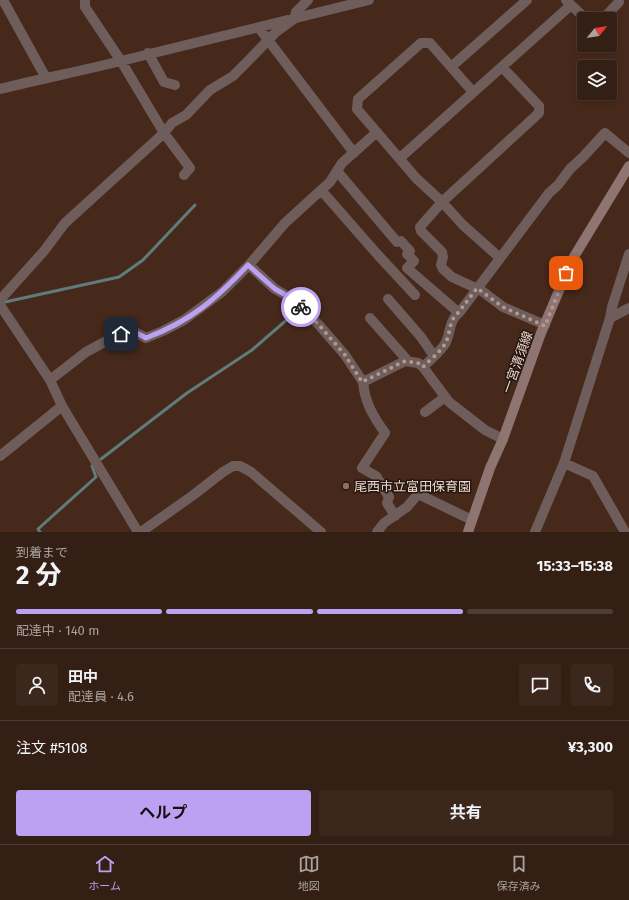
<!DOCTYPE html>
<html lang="ja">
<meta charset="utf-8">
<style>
body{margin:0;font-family:"Fira Sans","Noto Sans JP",sans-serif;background:#3c271d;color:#f1f3f6;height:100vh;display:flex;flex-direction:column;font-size:15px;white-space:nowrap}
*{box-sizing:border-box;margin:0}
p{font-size:13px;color:#a9a2a0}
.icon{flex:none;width:22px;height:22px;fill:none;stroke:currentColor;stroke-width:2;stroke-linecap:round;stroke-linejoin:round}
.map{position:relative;height:532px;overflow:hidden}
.details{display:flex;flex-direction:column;background:#341f14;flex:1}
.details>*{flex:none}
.needle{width:26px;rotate:60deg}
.buttons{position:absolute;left:577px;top:12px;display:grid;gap:8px}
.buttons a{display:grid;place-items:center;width:40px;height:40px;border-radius:4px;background:#341f14;box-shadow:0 2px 6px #0003,0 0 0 1px #4e3d34;font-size:20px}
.pin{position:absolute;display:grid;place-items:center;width:34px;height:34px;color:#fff;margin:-17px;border-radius:8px;box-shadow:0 2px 6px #0006}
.courier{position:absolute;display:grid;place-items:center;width:40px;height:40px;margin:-20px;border:3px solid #bca0f2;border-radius:50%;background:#fff;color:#222;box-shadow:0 1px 5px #0007}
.summary em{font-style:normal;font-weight:700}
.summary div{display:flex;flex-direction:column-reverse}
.summary{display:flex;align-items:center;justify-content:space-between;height:68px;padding:0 16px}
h1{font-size:26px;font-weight:700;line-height:30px}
.bar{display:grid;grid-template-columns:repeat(4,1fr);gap:6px 4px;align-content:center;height:48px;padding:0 16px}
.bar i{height:5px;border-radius:3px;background:#4e3d34}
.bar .current{background:#bca0f2}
.bar p{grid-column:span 4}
.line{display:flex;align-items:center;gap:10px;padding:0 16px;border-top:1px solid #4e3d34}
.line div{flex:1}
.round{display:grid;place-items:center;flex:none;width:42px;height:42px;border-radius:4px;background:#3c271d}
.primary-button{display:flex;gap:8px;margin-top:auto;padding:8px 16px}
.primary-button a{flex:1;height:46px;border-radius:4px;background:#bca0f2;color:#111;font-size:16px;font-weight:700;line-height:46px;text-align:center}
.primary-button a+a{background:#3c271d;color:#f1f3f6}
.tabs{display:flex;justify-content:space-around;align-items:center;height:56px;border-top:1px solid #4e3d34;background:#341f14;font-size:11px;color:#a9a2a0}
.tabs a{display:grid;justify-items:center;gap:2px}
.tabs .current{color:#bca0f2}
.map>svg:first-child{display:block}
</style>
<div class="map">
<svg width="629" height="532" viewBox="0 0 629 532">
<rect width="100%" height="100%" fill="#46291b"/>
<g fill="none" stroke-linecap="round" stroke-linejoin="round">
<path stroke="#5e7c7b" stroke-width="3" d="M5,302L119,277L143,260L195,205
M101,459L187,393L252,350L290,317L287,303
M40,532L38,529L96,477L92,466"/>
<path stroke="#6e5d5b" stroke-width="10" d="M3,0L46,78
M85,0V7L121,61L164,133L190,168L184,175
M571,5L586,19
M603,19L619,2
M259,28L354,153
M148,53L164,82L175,85
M451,67L527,0
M502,67L539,106V113L442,202L420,227L421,231L442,252L443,257L441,265L443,269L452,277L482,291L503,307L545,325
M0,89C40,79 81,71 121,61C204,40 287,20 369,0
M473,92L430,43H421L358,99L357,109L416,178L442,202L463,225L500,258
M400,158L571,5L566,0
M337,171L397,242L401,241L410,251L407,254L414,261L407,268L459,313
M321,190L377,254L415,295
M249,265L275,289L291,298L319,325L345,355L363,382L405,361L418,363L423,367L449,402L485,430L503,439
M388,299L421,337L434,356
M0,300L44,251L65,223L164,133L172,123L186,115L210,90L233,76L246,63L276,32L294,19L296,12L308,0
M0,305L50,380L62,406L138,532
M370,318L408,361
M610,318L629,308
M423,367C430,360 439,353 445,344C451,334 448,321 459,313L549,193L558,185L570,169L583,157L605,133L629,153
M50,380L86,352L129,329L146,338L163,331L184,320L222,292L249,265L285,223L330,182L342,163L377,132
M363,382C365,403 373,416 385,433L362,468L376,476L389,497L387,503L395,516
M425,412L445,397
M0,456L62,406
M564,463L593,476L625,532
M141,532L192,496L223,472L233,466H240L251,472L321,532
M377,532L384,523L407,507L418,494L472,520
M535,532L564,463L610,318L612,307L629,254"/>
<path stroke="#8f7571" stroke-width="10" d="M468,532L490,468L503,439L541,333L572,260L629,166"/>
</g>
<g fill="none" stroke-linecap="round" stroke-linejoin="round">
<path stroke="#b1998f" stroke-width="4" stroke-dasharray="0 7.2" d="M301,307L319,325L345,355L362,382L405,361L418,363L423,367C430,360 439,353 445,344C451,334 448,321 458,313L477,288L503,307L545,326L566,273"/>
<path stroke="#bca0f2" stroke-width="5" d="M121,334L129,329L146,338C191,321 216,299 248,265L275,289L291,298L301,307"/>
</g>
<circle fill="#8d6e63" stroke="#23160f" stroke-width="1.5" cx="346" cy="486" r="4"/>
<g text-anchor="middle" stroke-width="3" stroke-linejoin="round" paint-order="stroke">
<g font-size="13" fill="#ead6ce" stroke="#23160f">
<text transform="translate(517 362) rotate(-70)" y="5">一宮清須線</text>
</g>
<g font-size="13" fill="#ead6ce" stroke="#23160f" text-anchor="start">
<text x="354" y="491">尾西市立富田保育園</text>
</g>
</g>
</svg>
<div class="buttons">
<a><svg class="needle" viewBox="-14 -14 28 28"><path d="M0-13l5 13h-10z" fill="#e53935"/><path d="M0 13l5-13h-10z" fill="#a9a2a0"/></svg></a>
<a><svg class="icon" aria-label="layers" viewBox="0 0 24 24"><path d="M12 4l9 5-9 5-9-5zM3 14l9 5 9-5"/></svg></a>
</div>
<div class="pin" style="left:566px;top:273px;background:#ea580c"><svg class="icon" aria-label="bag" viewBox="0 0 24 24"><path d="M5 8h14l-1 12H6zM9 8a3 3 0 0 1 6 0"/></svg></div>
<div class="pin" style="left:121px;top:334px;background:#1f2937"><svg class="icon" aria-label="home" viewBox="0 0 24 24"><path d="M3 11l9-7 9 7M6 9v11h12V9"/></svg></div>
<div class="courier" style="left:301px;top:307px"><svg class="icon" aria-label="bike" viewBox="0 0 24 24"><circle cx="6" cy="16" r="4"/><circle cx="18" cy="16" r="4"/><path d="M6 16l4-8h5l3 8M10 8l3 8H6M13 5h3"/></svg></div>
</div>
<section class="details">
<div class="summary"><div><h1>2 分</h1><p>到着まで</p></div><em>15:33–15:38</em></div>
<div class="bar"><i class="current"></i><i class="current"></i><i class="current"></i><i></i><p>配達中 · 140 m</p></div>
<div class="line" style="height:72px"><a class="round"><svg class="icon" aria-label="person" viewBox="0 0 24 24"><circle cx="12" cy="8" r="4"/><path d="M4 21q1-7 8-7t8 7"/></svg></a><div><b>田中</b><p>配達員 · 4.6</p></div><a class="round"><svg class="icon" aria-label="chat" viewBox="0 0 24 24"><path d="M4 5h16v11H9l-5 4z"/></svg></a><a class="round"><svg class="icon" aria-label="phone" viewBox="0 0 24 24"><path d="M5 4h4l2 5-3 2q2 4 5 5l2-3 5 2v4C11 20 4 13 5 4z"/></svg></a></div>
<div class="line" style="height:52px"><div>注文 #5108</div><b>¥3,300</b></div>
<div class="primary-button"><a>ヘルプ</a><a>共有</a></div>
</section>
<nav class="tabs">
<a class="current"><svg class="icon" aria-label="home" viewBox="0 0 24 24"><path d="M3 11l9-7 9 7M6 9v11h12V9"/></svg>ホーム</a>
<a><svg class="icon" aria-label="map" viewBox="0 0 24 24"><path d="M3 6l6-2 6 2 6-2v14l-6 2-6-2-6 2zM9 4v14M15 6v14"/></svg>地図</a>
<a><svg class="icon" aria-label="saved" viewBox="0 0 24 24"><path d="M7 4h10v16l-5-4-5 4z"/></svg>保存済み</a>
</nav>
